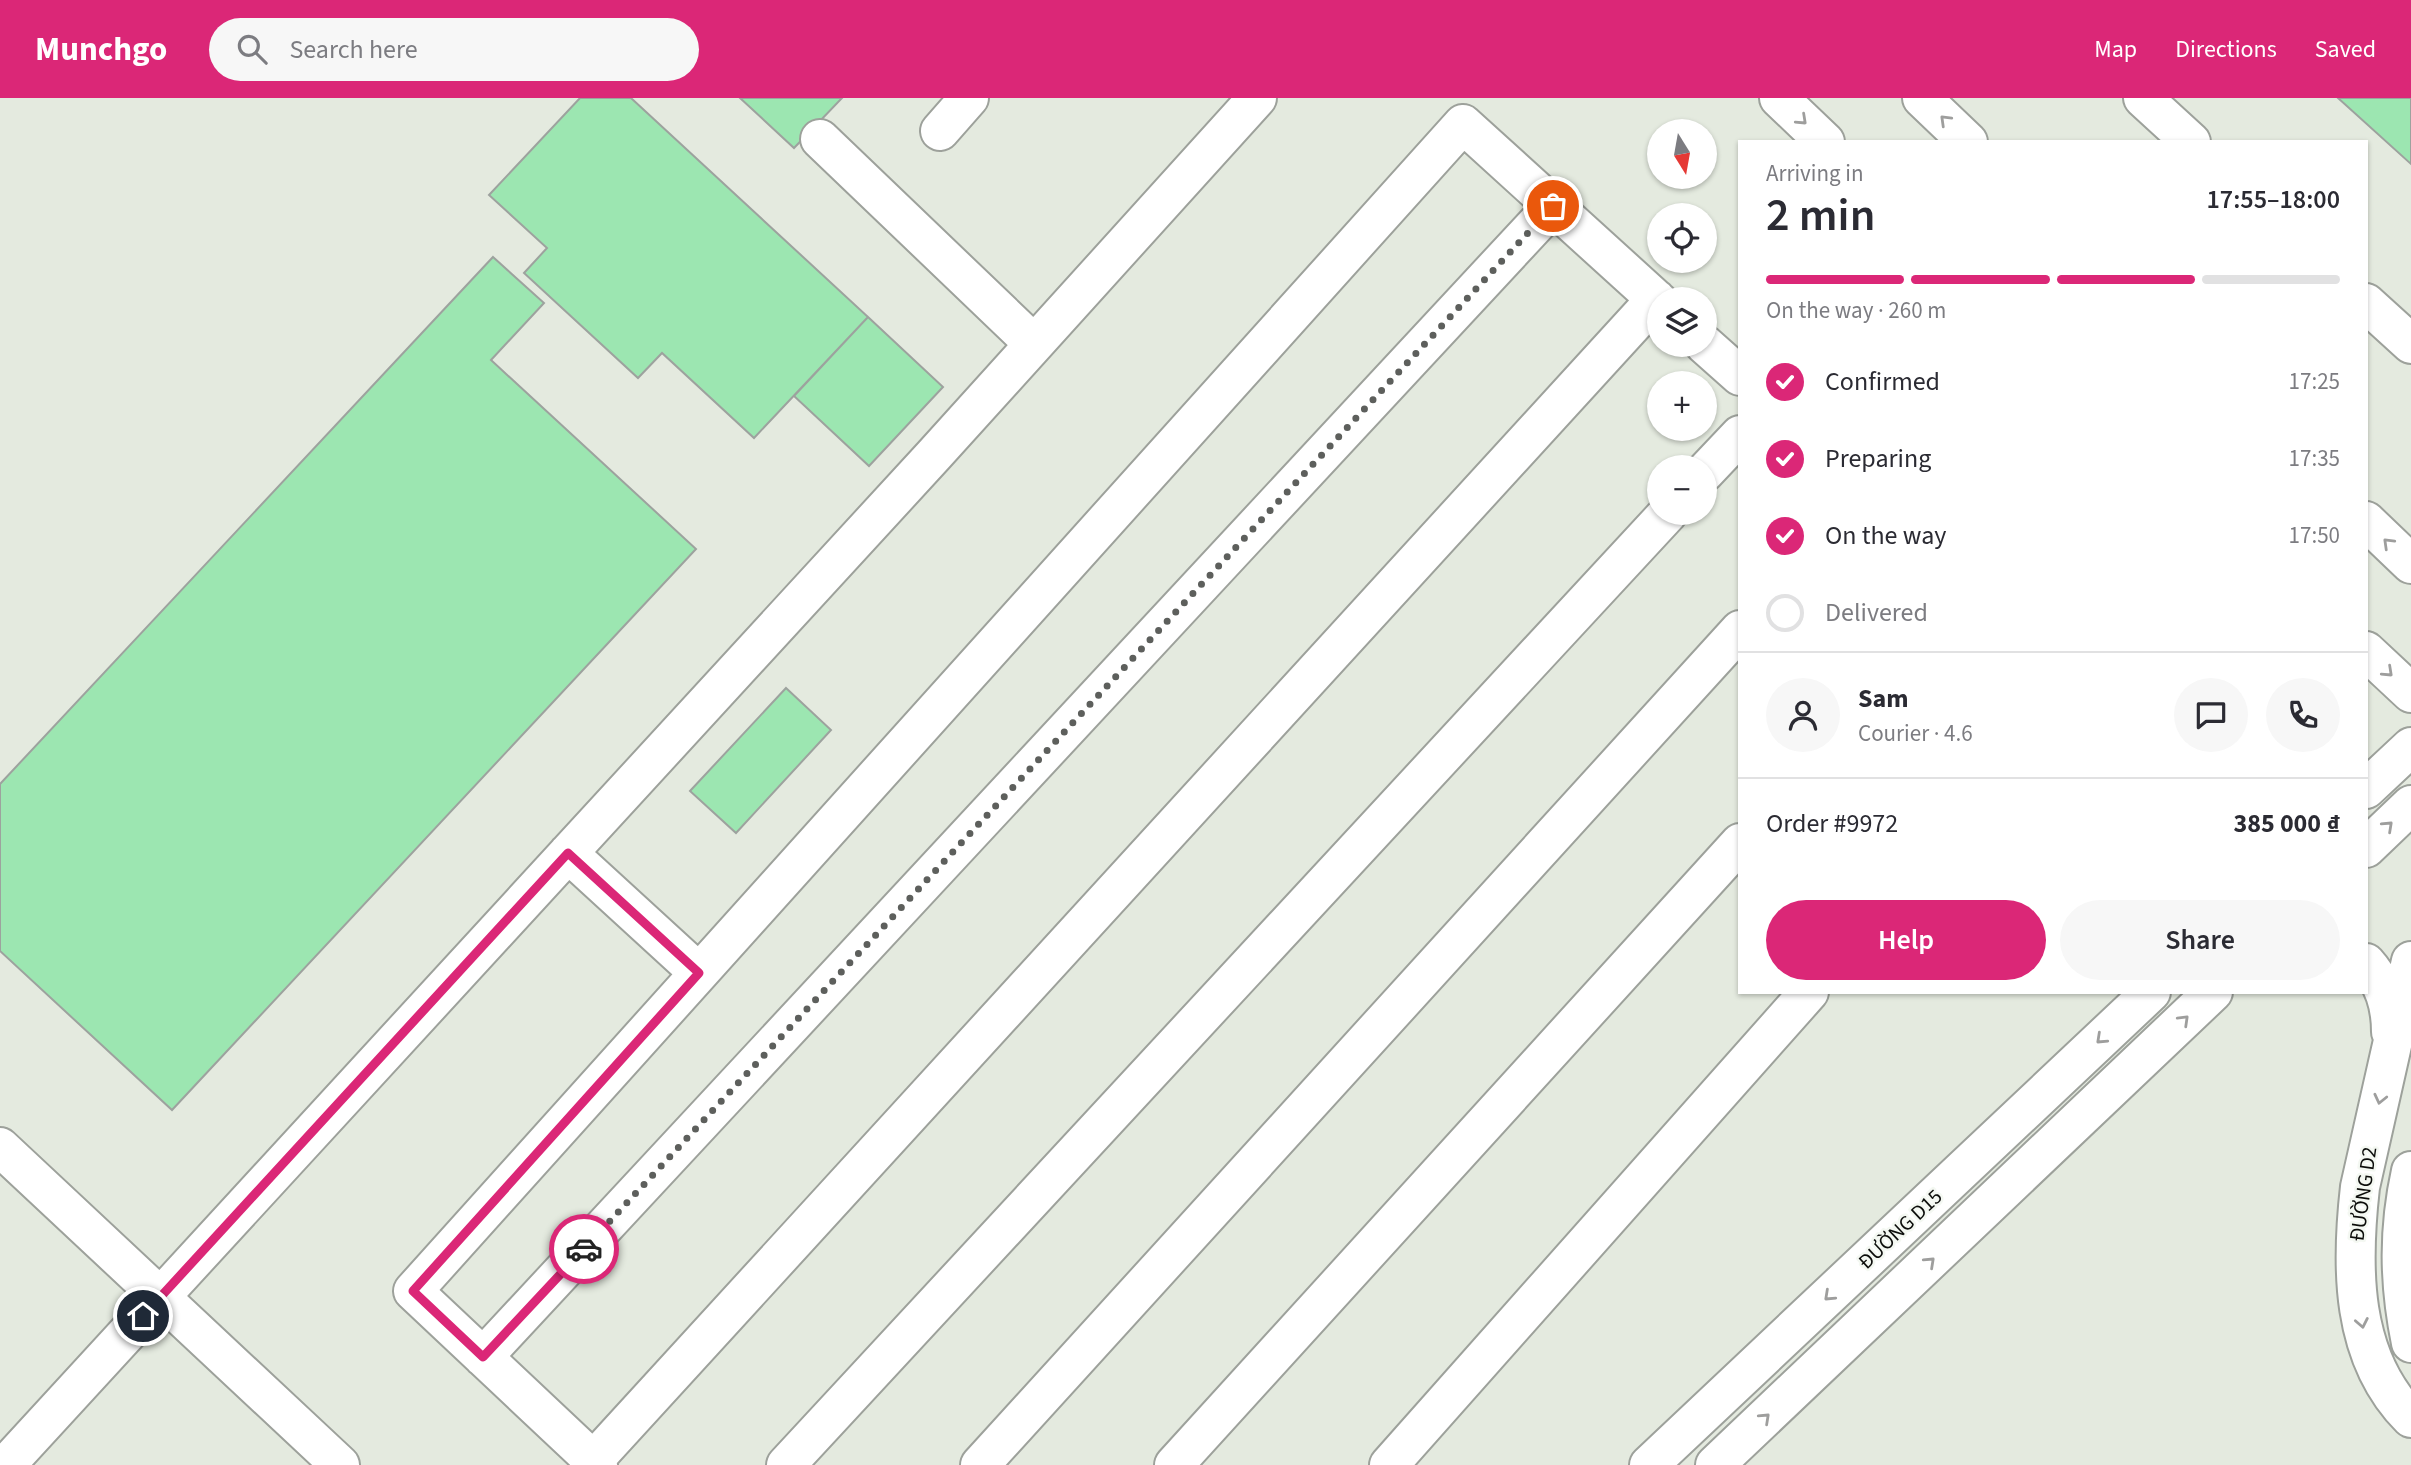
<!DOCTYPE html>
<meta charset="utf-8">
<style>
body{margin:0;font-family:"Source Sans 3",sans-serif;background:#f7f7f7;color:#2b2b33;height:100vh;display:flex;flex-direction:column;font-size:26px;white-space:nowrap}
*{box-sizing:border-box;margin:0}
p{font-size:23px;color:#7c7c81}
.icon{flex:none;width:38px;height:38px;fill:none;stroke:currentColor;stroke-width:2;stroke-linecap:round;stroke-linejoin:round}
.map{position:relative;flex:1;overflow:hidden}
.side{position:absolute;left:1738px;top:42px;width:630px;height:854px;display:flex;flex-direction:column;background:#fff;border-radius:0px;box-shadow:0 2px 5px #0004}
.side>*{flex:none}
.needle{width:46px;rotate:169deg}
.buttons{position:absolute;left:1647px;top:21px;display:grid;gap:14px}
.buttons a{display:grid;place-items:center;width:70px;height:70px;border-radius:50%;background:#fff;box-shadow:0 2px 5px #0004;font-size:35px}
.pin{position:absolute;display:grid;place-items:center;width:60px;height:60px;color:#fff;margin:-30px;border:4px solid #fff;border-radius:50%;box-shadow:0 2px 7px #0007}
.courier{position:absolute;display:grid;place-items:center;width:70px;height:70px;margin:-35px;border:5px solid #db2777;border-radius:50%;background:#fff;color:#222;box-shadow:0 2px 9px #0007}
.head em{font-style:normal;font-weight:600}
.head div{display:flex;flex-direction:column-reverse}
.head{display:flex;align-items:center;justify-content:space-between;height:119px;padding:0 28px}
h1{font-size:46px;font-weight:600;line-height:52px}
.bar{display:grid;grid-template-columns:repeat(4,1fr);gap:10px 7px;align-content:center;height:84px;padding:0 28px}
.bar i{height:9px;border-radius:5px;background:#e1e1e2}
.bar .on{background:#db2777}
.bar p{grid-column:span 4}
.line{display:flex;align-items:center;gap:18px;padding:0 28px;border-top:2px solid #e1e1e2}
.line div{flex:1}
.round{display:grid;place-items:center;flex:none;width:74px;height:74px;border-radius:37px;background:#f7f7f7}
ol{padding:0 28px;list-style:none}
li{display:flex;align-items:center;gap:21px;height:77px}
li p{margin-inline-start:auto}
li .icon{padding:7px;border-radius:50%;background:#db2777;color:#fff;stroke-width:4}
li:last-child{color:#7c7c81}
li i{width:38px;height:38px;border:4px solid #e1e1e2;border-radius:50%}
.button{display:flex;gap:14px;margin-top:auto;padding:14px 28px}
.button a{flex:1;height:80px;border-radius:42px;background:#db2777;color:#fff;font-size:28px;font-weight:600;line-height:80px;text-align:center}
.button a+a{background:#f7f7f7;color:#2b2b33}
header{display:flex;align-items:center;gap:42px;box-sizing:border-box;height:98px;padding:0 35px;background:#db2777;color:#fff}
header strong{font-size:33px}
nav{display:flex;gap:38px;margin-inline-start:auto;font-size:24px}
.search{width:490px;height:63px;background:#f7f7f7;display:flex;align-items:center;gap:18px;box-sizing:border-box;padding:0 24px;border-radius:38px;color:#7c7c81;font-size:26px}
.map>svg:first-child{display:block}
</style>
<header>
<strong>Munchgo</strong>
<div class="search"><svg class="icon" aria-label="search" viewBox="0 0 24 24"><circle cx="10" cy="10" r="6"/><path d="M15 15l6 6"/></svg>Search here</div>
<nav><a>Map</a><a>Directions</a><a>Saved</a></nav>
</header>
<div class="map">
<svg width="2411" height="1367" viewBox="0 0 2411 1367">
<rect width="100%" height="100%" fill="#f4f8f2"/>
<path fill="#e4eadf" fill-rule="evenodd" d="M0,0H2411V1367H0ZM1659,33H1704V79H1659ZM1740,44H2366V894H1740ZM1659,117H1704V163H1659ZM1659,201H1704V247H1659ZM1659,285H1704V331H1659ZM1659,369H1704V415H1659Z"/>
<path fill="#9ce6b1" stroke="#9da29e" stroke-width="2" d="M580,0H631L868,219L754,340L662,255L638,280L524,175L547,150L489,97Z
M740,0H842L794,50Z
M2338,0H2411V66Z
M493,159L544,205L491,262L696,451L172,1012L0,853V686Z
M868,219L943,289L869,368L794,298Z
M786,590L831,632L736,735L690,693Z"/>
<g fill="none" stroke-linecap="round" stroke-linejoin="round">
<g stroke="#9da19b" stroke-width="42">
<path id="minor" d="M1779,0L1825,44
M1922,0L1968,44
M2143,0L2191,44
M940,33L969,0
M820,41L1034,246
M2366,205L2411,246
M1704,246L1740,278
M1704,375L1740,337
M2366,423L2411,466
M2366,553L2411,595
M2366,691L2411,649
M2366,750L2411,707
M568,755L699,875
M2411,863L2360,1089C2351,1168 2350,1259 2411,1320
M2366,865C2384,885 2391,907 2391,934
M0,1049L340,1367
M2411,1073C2398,1132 2399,1186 2411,1245
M483,1259L1553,108
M593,1363L1656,201
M6,1367L934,357L1257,0
M598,1367L413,1193L1463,26L1659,204
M786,1367L1668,415
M980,1367L1740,532
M1174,1367L1740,745
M1389,1367L1809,894
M1649,1367L2151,894
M1715,1367L2213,894"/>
</g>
<use href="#minor" stroke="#fff" stroke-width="38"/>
</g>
<defs><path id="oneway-chevron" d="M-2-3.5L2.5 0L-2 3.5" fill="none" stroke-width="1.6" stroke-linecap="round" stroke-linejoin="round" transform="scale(1.75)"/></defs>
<g stroke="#9e9e9d">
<use href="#oneway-chevron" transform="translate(1802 22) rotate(43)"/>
<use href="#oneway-chevron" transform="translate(1945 22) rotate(-136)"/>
<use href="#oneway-chevron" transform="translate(2388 445) rotate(-136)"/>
<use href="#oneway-chevron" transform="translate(2388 574) rotate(43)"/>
<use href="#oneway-chevron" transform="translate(2388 728) rotate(-43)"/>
<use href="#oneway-chevron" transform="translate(2184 922) rotate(-44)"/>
<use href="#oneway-chevron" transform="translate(2101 941) rotate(137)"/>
<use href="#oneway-chevron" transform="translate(2380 1001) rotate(103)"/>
<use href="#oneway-chevron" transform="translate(1930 1164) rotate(-43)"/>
<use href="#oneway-chevron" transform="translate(1829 1198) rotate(137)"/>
<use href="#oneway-chevron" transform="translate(2362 1225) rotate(79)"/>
<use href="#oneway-chevron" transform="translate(1765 1320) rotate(-43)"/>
</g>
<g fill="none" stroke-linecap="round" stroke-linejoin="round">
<path stroke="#5d5f5c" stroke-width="7" stroke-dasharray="0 12.6" d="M584,1151L1553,108"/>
<path stroke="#db2777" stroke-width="9" d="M143,1218L568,755L699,875L413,1193L483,1259L584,1151"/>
</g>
<g text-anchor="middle" stroke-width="5" stroke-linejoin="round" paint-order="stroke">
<g font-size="21" fill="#0c0d0b" stroke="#f4f8f2">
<text transform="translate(2363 1096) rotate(-82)" y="7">ĐƯỜNG D2</text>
<text transform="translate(1900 1131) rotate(-43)" y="7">ĐƯỜNG D15</text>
</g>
</g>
</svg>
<div class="buttons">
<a><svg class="needle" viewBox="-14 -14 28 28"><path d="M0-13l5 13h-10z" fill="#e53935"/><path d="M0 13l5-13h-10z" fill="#7c7c81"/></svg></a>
<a><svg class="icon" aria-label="locate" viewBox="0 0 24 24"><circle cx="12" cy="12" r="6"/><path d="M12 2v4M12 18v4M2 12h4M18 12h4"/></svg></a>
<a><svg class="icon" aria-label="layers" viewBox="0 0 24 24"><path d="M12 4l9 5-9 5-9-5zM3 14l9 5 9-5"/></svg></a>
<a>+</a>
<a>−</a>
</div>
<div class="pin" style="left:1553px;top:108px;background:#ea580c"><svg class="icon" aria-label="bag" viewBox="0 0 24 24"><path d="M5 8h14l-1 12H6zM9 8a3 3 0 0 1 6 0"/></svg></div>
<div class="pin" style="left:143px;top:1218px;background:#1f2937"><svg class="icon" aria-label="home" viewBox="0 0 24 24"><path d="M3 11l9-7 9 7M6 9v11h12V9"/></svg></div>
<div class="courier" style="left:584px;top:1151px"><svg class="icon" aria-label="car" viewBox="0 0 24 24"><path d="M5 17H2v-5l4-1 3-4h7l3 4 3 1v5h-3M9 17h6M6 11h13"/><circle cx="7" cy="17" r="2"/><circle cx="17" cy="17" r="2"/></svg></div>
<section class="side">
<div class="head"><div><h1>2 min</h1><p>Arriving in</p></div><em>17:55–18:00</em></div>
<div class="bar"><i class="on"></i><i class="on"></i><i class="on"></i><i></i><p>On the way · 260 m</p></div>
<ol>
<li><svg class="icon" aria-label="check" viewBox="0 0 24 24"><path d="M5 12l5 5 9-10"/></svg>Confirmed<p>17:25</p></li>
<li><svg class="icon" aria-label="check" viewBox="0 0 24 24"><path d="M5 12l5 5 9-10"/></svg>Preparing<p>17:35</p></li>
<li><svg class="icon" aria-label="check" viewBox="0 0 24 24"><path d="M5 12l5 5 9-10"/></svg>On the way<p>17:50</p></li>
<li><i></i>Delivered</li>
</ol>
<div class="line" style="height:126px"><a class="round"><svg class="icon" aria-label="person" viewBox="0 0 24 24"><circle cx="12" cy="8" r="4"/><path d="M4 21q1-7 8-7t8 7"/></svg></a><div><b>Sam</b><p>Courier · 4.6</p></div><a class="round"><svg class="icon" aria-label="chat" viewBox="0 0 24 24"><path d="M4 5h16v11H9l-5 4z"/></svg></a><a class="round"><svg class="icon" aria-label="phone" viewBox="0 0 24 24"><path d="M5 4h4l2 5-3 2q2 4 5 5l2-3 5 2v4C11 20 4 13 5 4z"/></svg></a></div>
<div class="line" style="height:91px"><div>Order #9972</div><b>385 000 ₫</b></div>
<div class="button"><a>Help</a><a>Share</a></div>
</section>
</div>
